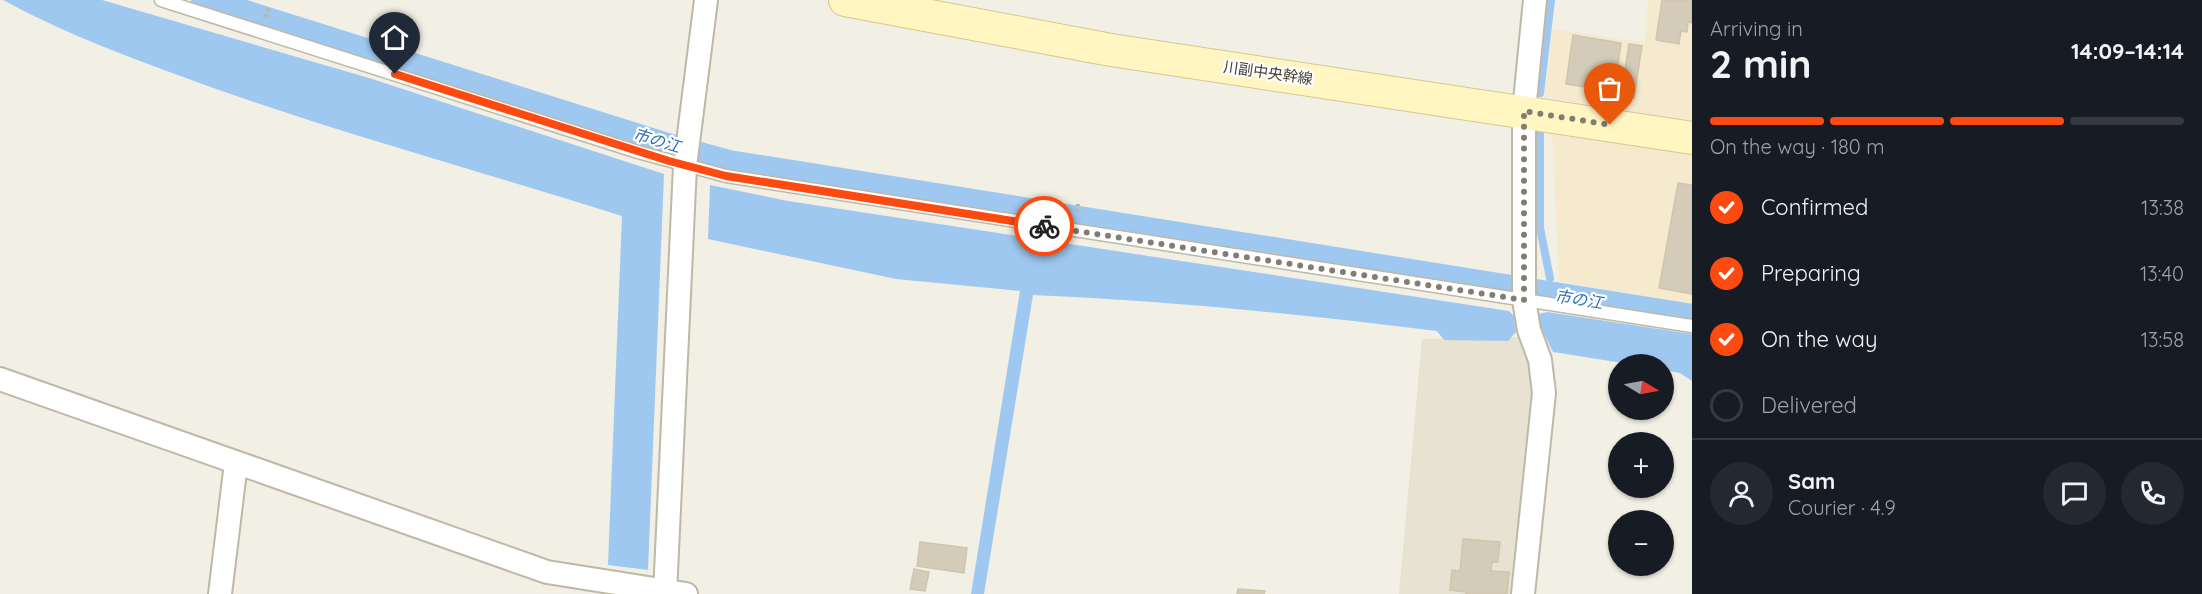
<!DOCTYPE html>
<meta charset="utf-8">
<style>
body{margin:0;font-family:Quicksand,"Noto Sans JP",sans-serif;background:#242831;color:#f1f3f6;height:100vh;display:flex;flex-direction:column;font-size:22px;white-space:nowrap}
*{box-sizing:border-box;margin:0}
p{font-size:20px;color:#9ea1a6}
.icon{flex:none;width:33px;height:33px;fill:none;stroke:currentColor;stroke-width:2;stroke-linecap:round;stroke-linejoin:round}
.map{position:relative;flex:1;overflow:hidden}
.side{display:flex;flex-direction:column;background:#171b24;width:510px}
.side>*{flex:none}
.needle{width:39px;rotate:100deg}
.fabs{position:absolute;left:1608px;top:354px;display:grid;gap:12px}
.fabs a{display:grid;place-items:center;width:66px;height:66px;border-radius:50%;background:#171b24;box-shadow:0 2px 4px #0004;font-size:30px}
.pin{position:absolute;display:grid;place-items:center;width:51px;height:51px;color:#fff;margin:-62px -26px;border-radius:50% 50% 50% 0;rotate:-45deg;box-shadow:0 0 6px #0007}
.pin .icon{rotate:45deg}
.courier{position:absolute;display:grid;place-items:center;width:60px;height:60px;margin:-30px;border:4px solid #fd4a11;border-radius:50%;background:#fff;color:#222;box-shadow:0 2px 8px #0007}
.head em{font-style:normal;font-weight:700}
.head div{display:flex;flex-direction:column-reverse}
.head{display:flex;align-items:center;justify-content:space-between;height:102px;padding:0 18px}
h1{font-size:39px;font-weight:700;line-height:45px}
.bar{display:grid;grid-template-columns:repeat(4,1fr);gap:9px 6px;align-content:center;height:72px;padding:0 18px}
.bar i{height:8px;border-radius:4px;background:#363941}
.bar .current{background:#fd4a11}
.bar p{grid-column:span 4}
.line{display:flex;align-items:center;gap:15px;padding:0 18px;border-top:2px solid #363941}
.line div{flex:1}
.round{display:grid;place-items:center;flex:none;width:63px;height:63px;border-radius:32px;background:#242831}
ol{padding:0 18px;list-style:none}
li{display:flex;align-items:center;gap:18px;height:66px}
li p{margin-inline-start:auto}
li .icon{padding:6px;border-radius:50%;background:#fd4a11;color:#fff;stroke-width:4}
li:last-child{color:#9ea1a6}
li i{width:33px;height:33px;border:3px solid #363941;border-radius:50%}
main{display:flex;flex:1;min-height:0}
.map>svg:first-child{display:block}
</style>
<main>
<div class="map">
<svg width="1692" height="594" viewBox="0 0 1692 594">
<rect width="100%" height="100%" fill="#f2efe4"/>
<path fill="#e7e2d2" d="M1541,336L1553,361L1552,410L1531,594H1399L1422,339Z"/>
<path fill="#f5e9ce" d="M1648,0H1692V121L1544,97L1553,29L1645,43Z
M1552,130L1692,152V304L1559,281Z"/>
<path fill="#9fc8f1" d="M3,0H102L369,78L664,174L648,570L608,565L622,216C483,172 342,134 205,85C136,60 67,35 3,0Z
M710,185L788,201L1509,311L1514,316L1516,332L1508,341L1444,340L1437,331C1302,314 1168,301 1033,295L984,594H971L1020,291L896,279L708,239Z
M1547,312L1692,334V381L1680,373L1664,370V364H1629L1553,352L1539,324V314Z"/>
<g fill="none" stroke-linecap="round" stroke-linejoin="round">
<path stroke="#9fc8f1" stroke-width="8" d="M1540,93L1551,0
M1540,133V228L1550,278"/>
<path stroke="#9fc8f1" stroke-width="26" d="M204,0L664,145L729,163L1692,317"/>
</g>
<path fill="#d4ccb9" stroke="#cfc5ad" stroke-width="1.5" d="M1662,0H1691L1692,23L1688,22L1687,32L1681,31L1679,44L1656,40Z
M1573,35L1621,43L1614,92L1566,84Z
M1629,44L1642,46L1634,98L1621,96Z
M1678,183L1692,185V294L1659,288Z
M1463,539L1500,542L1498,562H1492L1491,571L1509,572L1507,594H1466V592L1450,590L1452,570L1460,571Z
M920,542L967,548L964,573L917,566Z
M914,569L929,572L925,591L910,589Z
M1238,589L1265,591L1264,594H1237Z"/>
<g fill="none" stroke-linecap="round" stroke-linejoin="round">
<g stroke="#beb8a7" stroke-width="15">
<path id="lane" d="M161,0L638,152L726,176L1692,326"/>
</g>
<g stroke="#beb8a7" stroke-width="26">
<path id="street" d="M0,379L547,572L686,594
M220,594L236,463
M665,594L685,166L706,0
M1523,594L1544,393L1540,360L1529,330L1524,300V111L1535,0"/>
</g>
<g stroke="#d4c893" stroke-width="34">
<path id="secondary" d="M845,0L1111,50L1692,138"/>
</g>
<path stroke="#c0b598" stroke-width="4" stroke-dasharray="3 3" stroke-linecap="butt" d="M266,17L268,8
M1077,212L1078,204"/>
<use href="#lane" stroke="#fff" stroke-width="12"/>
<use href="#street" stroke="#fff" stroke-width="22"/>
<use href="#secondary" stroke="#fff6c2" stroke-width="32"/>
</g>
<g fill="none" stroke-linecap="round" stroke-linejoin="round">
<path stroke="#827d72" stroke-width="6" stroke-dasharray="0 10.8" d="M1044,226L1524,300V111L1610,125"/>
<path stroke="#fd4a11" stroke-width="8" d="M395,74L669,161L726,176L1044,226"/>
</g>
<g text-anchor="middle" stroke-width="4.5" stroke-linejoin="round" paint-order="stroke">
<g font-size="15" fill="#454034" stroke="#fff">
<text transform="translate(1268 73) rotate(8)" y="5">川副中央幹線</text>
</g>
<g font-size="16" font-style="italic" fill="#2c6db2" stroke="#fff">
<text transform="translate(657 140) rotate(17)" y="6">市の江</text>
<text transform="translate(1579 299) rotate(9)" y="6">市の江</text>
</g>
</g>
</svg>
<div class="fabs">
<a><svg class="needle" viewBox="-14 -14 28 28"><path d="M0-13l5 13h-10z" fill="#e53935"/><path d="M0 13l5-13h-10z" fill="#9ea1a6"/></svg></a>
<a>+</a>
<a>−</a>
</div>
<div class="pin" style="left:1610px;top:125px;background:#ea580c"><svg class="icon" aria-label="bag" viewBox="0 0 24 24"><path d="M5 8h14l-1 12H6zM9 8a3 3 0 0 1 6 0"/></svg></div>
<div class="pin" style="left:395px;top:74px;background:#1f2937"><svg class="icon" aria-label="home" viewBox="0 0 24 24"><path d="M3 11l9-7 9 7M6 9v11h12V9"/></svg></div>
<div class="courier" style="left:1044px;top:226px"><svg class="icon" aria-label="bike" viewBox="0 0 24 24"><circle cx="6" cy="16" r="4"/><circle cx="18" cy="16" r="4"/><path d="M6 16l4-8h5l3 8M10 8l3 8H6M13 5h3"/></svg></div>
</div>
<section class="side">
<div class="head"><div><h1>2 min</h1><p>Arriving in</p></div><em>14:09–14:14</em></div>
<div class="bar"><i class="current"></i><i class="current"></i><i class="current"></i><i></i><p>On the way · 180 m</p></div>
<ol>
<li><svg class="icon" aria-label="check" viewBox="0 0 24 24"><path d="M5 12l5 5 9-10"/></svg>Confirmed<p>13:38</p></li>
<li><svg class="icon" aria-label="check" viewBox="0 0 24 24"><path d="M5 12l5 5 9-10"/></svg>Preparing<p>13:40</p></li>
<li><svg class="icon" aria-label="check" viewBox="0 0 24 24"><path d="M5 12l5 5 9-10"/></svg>On the way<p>13:58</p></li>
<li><i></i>Delivered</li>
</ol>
<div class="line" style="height:108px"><a class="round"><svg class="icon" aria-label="person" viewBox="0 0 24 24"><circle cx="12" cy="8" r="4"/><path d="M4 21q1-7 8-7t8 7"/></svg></a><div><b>Sam</b><p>Courier · 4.9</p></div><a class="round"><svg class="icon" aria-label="chat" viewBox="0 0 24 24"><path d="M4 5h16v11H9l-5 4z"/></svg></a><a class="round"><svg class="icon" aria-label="phone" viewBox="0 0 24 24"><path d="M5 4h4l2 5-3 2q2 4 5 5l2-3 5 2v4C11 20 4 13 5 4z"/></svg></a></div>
</section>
</main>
